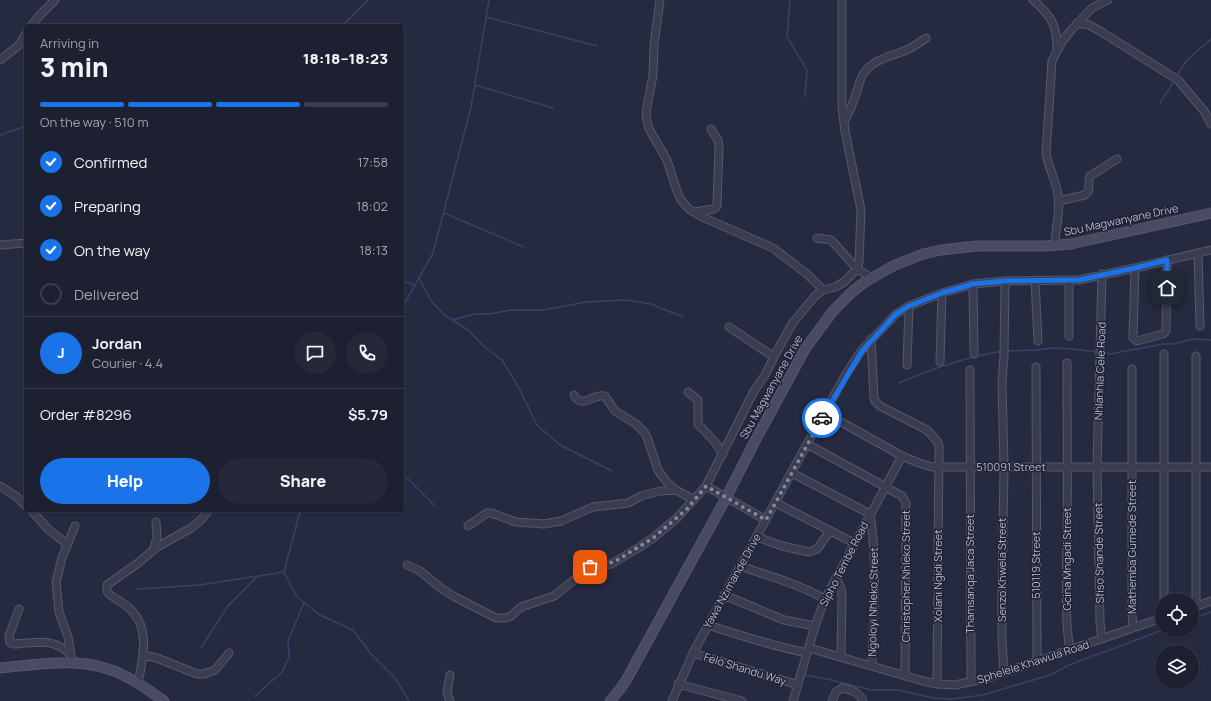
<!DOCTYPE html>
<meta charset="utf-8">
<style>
body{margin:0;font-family:Manrope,sans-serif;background:#252838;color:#f1f3f6;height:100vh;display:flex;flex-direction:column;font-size:15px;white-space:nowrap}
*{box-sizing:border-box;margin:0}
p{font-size:13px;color:#a0a3ab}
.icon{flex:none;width:22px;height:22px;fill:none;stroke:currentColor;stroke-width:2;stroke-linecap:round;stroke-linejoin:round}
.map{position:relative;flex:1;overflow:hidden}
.details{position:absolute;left:24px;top:24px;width:380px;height:488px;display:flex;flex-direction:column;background:#1c2030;border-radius:4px;box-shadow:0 1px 3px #0004,0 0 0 1px #3a3e4c}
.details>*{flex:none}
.tools{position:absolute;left:1155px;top:593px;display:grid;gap:8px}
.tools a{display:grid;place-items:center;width:44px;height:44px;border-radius:50%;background:#1c2030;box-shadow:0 1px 3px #0004,0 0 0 1px #3a3e4c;font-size:20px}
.pin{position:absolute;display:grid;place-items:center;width:34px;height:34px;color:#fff;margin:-17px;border-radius:8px;box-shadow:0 2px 6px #0006}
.courier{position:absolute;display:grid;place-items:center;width:40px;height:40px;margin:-20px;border:3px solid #1a73e8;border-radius:50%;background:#fff;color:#222;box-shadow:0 1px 5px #0007}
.head em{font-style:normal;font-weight:800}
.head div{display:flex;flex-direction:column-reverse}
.head{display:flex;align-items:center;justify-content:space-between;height:68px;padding:0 16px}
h1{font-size:26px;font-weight:800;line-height:30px}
.bar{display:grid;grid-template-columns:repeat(4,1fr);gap:6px 4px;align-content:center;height:48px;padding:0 16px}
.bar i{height:5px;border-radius:3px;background:#3a3e4c}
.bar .active{background:#1a73e8}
.bar p{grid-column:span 4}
.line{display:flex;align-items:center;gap:10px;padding:0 16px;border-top:1px solid #3a3e4c}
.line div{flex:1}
.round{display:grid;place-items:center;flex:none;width:42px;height:42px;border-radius:21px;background:#252838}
ol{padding:0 16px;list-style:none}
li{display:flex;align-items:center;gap:12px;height:44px}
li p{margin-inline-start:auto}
li .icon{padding:4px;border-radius:50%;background:#1a73e8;color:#fff;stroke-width:4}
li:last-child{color:#a0a3ab}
li i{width:22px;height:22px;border:2px solid #3a3e4c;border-radius:50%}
.primary-button{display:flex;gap:8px;margin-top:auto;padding:8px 16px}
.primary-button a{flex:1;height:46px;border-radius:24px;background:#1a73e8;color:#fff;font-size:16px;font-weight:800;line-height:46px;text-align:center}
.primary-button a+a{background:#252838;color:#f1f3f6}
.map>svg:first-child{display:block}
</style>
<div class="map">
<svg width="1211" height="701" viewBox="0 0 1211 701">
<rect width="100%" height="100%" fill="#262a40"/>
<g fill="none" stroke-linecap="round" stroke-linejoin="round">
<path stroke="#394167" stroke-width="1.5" d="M790,0L787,37L807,70L805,97
M486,17L597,46
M342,26L368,0
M1178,74L1187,60L1211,39
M475,85L553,108
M1160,103L1173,83
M0,135L26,126
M444,213L524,247
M419,278L432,302L446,316L468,330L485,347L502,360L519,388L537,425L560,445L612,471
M402,280L415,286
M402,308L433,253L471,107L489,0
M452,320L474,314H489L511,310H543L586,302L626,300L651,304L683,317
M1007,351L1036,350L1053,348L1074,349L1096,352
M1103,352L1110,354L1163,344H1173L1194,339L1211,340
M899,383C931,369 967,357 1002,351
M402,473L435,506
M302,510L299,515L284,572L297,597L320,615L353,630L372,655L395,678L409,701
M137,589L200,585L284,572
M1192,619L1211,612
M201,648L228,606L257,577
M805,675L827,679L871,690H897L934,698L952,699L983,695L1050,675L1069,665L1163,630
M255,696L282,672L289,657L288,641L304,603"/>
<g stroke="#55586a" stroke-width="9">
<path id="street" d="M660,0L654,45L653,75L646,112L647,121L649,129L667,160L677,191L681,200L689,209L700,216L773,248L807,274L823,290
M1033,0C1051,16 1057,24 1057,49
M1077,23L1089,25L1100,31L1178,80L1204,111L1211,124
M31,26L39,16L55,0
M0,60L18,46L26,34
M844,123C848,114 852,106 855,97C858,89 859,80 864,73C873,60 890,56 904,51C912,48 919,43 926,38
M1058,201L1085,195C1092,190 1087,183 1090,176L1117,159
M694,212L714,209L717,206L719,146L718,140L711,129
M817,238L831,240L834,243L857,269L872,278
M0,245L26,243
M1055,245C1055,229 1061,211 1058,195C1056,180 1048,167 1046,153L1052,61L1063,40L1073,28L1092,8L1108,0
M1198,253L1200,326
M1135,268L1133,338L1137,341L1163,334L1166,331L1167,260
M1102,274L1097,467L1100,622L1102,639
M1035,280L1038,341
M1069,280V336
M973,284L974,354
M729,327L774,357
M871,339L874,398L875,401L880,406L927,430L937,441L939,446L937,684
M1196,356V606
M940,362L942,293
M1067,363C1067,422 1068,481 1067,540C1067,574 1064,617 1070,650
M907,365L909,306
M1036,367L1037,662
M1132,369V613L1133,628
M970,370L971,682
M688,392L698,400V424L715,442L723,454
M574,395C582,410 593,393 605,396L615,411L636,424L644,432L647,437L658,470L666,481L676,490
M825,413L902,456L919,463L932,467H1211
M807,444L902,496L906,503V510L905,676
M792,473L870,514C878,562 873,617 872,666
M0,486L17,497L26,506
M776,503L854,543
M31,510L48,529L67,544
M766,520L706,486L754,391L765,375L777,351L792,324L815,296L823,290L835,287L844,282L857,269L859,262L861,210L845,131L842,108V0
M468,526L487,513H491L516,522L544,524L561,521L593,507L628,503L641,496L660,491L676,490L694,500
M757,537L782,546L809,552L817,549L830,531
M153,550L157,538L156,522
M407,565L420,571L442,589L455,597L496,618H506L511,616L521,607L554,596L590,567L611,564L638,548L653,538L677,518L706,486
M740,566C769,576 798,584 825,599
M836,577L841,589L842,595L841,657
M724,595L784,620L815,626
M1164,600V354
M1192,608L1211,601
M19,609L9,636L10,643L14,644C37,643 52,637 70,654
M708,625C741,636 774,646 807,653
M809,648L923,681L937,684L955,685L988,678L1162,618
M693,653L798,685
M143,655L157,658L197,674H204L215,670L229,653
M72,662L68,637L59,612L56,582L62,558L75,526
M1004,673L1002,640V598L1004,467L1002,382L1004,356L1005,281
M138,684C142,660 151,631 132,611C126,604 117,600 109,594L107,591V585L138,563L157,547L191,528L201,520L209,510
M678,684L742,701
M450,701L447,692L450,675
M672,701L693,653L807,444L845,376L861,351L896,314L909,306L942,293L973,284L1005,281L1079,280L1135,268L1211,250
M793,701L815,626L825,599L902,456
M832,701L836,692L842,688C850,689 860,693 863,701"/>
</g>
<g stroke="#55586a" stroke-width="11">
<path id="secondary" d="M0,668C42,664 85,655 125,676C138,682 151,692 164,701
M610,701L621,688L628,677L726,498L755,441L805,349L833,311L853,291L865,282L893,266L923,254L941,250L977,246H1046L1071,244L1211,213"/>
</g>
<use href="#street" stroke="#3a3d50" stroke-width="7"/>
<use href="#secondary" stroke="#484b63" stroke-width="9"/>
</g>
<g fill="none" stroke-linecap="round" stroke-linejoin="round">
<path stroke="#84879a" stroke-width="4" stroke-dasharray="0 7.2" d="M590,567L614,562L653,538L687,509L706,486L766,520L822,418"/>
<path stroke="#1a73e8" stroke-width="5" d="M822,418L862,351L896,314L909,306L942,293L973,284L1005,281L1079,280L1135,268L1167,260V288"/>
</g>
<g text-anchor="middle" stroke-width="3" stroke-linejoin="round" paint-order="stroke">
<g font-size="11" fill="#b6b9ca" stroke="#1f2235">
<text transform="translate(1121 220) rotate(-12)" y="4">Sbu Magwanyane Drive</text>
<text transform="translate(1100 371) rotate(-88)" y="4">Nhlanhla Cele Road</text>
<text transform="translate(771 387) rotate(-61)" y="4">Sbu Magwanyane Drive</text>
<text x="1011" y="471">510091 Street</text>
<text transform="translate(1132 547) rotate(-90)" y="4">Mathemba Gumede Street</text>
<text transform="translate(1099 553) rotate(-91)" y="4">Sfiso Shande Street</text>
<text transform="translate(1067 559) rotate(-90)" y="4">Gcina Mngadi Street</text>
<text transform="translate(844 564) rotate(-63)" y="4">Sipho Tembe Road</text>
<text transform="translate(1036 565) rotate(-90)" y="4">510119 Street</text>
<text transform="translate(1002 570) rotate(-90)" y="4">Senzo Khwela Street</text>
<text transform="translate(970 574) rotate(-90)" y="4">Thamsanqa Jaca Street</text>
<text transform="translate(906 576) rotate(-90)" y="4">Christopher Nhleko Street</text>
<text transform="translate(938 576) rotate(-90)" y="4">Xolani Ngidi Street</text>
<text transform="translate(732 581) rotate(-61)" y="4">Yawa Nzimande Drive</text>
<text transform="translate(873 602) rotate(-89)" y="4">Ngoloyi Nhleko Street</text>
<text transform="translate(1033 662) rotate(-18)" y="4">Sphelele Khawula Road</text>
<text transform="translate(745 669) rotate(17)" y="4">Felo Shandu Way</text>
</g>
</g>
</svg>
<div class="tools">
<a><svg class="icon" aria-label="locate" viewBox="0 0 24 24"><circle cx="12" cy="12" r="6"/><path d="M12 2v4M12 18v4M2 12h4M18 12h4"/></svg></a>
<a><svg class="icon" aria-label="layers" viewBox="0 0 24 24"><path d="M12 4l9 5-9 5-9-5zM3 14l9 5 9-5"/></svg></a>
</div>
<div class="pin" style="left:590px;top:567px;background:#ea580c"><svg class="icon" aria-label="bag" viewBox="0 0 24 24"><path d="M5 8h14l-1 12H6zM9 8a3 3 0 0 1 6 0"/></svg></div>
<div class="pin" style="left:1167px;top:288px;background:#1f2937"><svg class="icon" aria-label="home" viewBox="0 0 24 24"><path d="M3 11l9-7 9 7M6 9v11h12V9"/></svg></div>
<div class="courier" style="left:822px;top:418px"><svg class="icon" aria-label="car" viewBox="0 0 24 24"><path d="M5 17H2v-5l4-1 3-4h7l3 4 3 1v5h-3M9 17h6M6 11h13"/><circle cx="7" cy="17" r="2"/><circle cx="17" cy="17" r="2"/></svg></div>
<section class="details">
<div class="head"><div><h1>3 min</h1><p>Arriving in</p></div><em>18:18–18:23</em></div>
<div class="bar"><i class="active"></i><i class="active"></i><i class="active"></i><i></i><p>On the way · 510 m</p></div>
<ol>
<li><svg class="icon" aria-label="check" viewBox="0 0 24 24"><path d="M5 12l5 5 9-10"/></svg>Confirmed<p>17:58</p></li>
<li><svg class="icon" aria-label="check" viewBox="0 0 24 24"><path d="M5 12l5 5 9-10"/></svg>Preparing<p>18:02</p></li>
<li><svg class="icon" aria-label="check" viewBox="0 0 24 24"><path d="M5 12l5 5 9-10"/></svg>On the way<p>18:13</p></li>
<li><i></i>Delivered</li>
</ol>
<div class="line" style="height:72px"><b class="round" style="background:#1a73e8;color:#fff">J</b><div><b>Jordan</b><p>Courier · 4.4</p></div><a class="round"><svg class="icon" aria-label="chat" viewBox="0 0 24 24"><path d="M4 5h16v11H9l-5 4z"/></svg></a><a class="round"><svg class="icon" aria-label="phone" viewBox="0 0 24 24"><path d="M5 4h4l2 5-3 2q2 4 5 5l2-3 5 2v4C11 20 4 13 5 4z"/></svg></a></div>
<div class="line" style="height:52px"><div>Order #8296</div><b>$5.79</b></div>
<div class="primary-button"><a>Help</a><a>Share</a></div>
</section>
</div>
